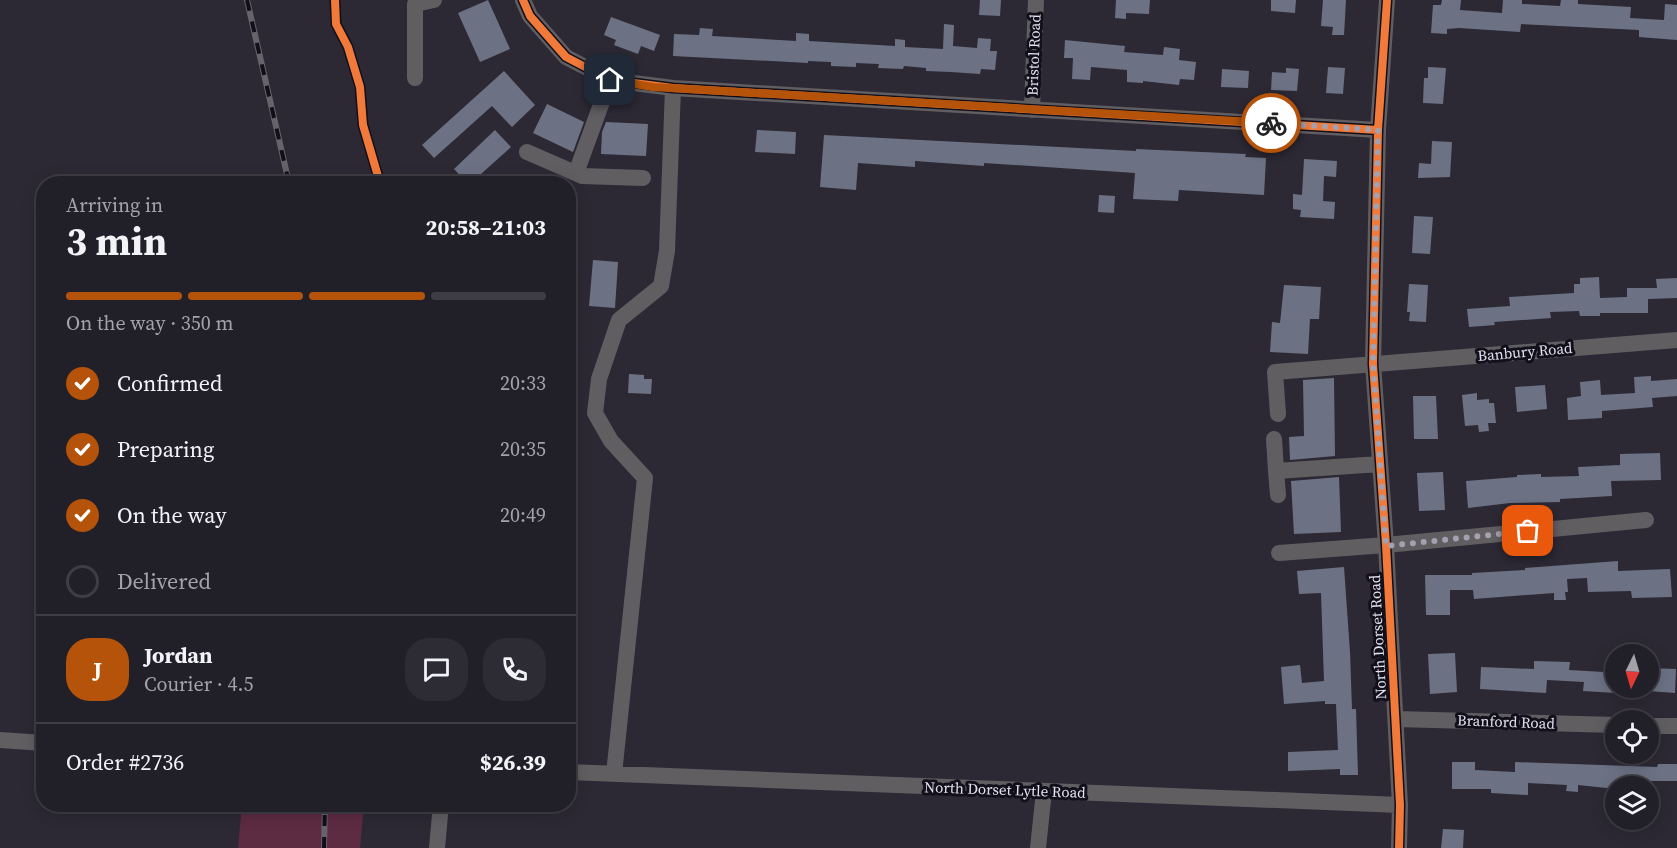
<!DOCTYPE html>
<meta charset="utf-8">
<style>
body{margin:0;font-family:"Source Serif 4",serif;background:#2d2c34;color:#f1f3f6;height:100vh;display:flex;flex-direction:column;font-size:22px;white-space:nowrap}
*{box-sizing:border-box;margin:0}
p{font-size:20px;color:#a2a2a8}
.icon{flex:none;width:33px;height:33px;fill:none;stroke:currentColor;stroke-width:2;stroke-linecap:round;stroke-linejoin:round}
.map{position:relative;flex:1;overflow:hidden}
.side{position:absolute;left:36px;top:176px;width:540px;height:636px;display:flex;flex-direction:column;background:#211f28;border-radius:24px;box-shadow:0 3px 15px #0003,0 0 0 2px #3e3d45}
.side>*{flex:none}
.needle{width:39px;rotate:185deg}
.tools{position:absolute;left:1605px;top:644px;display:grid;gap:12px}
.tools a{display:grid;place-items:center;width:54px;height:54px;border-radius:50%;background:#211f28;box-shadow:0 3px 15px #0003,0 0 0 2px #3e3d45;font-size:30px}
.pin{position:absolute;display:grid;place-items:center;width:51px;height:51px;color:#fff;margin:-26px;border-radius:12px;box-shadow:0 3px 9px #0006}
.courier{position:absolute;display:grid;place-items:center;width:60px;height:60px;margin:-30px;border:4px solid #b45309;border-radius:50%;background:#fff;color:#222;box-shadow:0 2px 8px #0007}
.head em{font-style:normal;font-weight:700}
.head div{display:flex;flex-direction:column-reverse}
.head{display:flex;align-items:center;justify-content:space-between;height:102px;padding:0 30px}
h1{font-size:39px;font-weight:700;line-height:45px}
.bar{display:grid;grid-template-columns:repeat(4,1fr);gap:9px 6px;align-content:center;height:72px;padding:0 30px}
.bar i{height:8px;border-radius:4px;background:#3e3d45}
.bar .on{background:#b45309}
.bar p{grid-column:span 4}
.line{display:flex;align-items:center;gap:15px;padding:0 30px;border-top:2px solid #3e3d45}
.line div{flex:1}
.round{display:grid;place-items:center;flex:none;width:63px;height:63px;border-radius:24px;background:#2d2c34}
ol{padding:0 30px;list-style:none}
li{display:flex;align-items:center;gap:18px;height:66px}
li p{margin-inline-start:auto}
li .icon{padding:6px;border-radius:50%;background:#b45309;color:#fff;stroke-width:4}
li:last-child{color:#a2a2a8}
li i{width:33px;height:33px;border:3px solid #3e3d45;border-radius:50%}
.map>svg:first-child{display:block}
</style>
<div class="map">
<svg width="1677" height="848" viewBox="0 0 1677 848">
<rect width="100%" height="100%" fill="#2c2935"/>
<path fill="#5d2b42" d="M242,804H364L360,848H238Z"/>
<path fill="#6c7284" d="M488,0L510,49L480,62L458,13Z
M980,0H1001L1000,16L979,15Z
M1116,0H1150L1149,14L1126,13V19L1115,18Z
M1271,0H1296L1295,13L1271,11Z
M1323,0H1346L1344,35H1332L1333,27L1321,26Z
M1442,0H1461L1460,10L1502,13L1503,0H1522V4L1560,6L1561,0H1578V4L1631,7L1630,18L1664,20L1665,4L1677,5V40L1639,37V30L1521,24L1520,32L1459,28L1447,29V34L1431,33L1433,5H1441Z
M611,17L660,35L654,51L641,46L638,54L614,45L616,40L604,35Z
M944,24L954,25L953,46L977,48L978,38L991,39L990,51H997L995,70L981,69L980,74L951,72L926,71V68L904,66L903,69L878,68L879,64L856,63V67L831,66V62L808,61V63L673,56L674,34L699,35L700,28L713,29L712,36L796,41V33L809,34V41L895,46V39L905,40V47L943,49Z
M1065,40L1125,46L1124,52L1163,55L1164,47L1180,49L1179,60L1196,62L1194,80L1180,79L1179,85L1143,81V83L1127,82V70L1091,67L1090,80L1072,79L1073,58H1064Z
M1328,67L1345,68L1343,94L1326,93Z
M1428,67L1446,68L1443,104L1423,103L1424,78H1428Z
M1286,68L1299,69L1297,91L1271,90L1272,72L1286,73Z
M1222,69L1249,71L1248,88L1221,87Z
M504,71L535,105L512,127L492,106L434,158L422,145Z
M547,104L584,122L573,152L533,133Z
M606,122L648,124L646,156L601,154L602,132Z
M495,130L511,147L471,183H467L454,169Z
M757,130L796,132L795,154L755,152Z
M824,135L1136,151V149L1246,154L1245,157L1266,158L1264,195L1179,190L1178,201L1133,199L1135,173L984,163V166L915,161V167L858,163L856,190L820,187Z
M1432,141L1452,142L1450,177L1418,178L1419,163L1431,164Z
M1304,159L1337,161L1336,177L1324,176L1323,201L1335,202L1334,219L1300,217L1301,210L1293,209V194L1302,195Z
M1099,195L1115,196L1114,213L1098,212Z
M1414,216L1433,217L1430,254L1412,253Z
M593,260L618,262L615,308L589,306Z
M1599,277L1600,298L1627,297V288H1657L1656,279L1677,278V298L1648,299V313H1600V316H1580L1579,311L1550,312L1551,318L1494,322L1495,325L1469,327L1467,309L1510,306L1509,297L1574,293V284H1580V278Z
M1409,284L1428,285L1426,322L1409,321L1410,312H1407Z
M1284,285L1321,287L1319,319H1310L1308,354L1270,352L1272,322L1280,323Z
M629,374L644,375V379H652L651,394L628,393Z
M1651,376V381L1677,379V396L1652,398L1653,407L1602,411V418L1568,420L1567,398L1581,396L1580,382L1600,380L1601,395L1635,393L1634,377Z
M1334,378L1335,456L1290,460L1289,437L1304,436L1303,380Z
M1545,385L1547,409L1517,412L1515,387Z
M1477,393V400L1489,399V403H1494L1496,423H1488L1489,431L1479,432L1478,425L1465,426L1462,395Z
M1413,396H1436L1438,439H1414Z
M1660,453L1661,480L1611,481L1612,496L1560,499V502L1510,503L1468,508L1466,481L1517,477V475L1541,474V477L1579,476L1578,467L1620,465V454Z
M1443,472L1445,510L1419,511L1417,473Z
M1339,477L1341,532L1294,534L1291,481Z
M1618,561V571L1670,569L1672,597L1632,598L1631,591L1588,592L1587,578L1567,579L1568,592H1565L1566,600H1554V593L1474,599L1473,590H1450V615H1426L1425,575H1472V573L1525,570V568Z
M1344,567L1350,652L1352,709H1356L1358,775H1340V769L1288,771V752L1338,750L1336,704H1325V701L1284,704L1281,667L1300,665L1302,683L1324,681L1321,593L1299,594L1297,571Z
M1455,653L1457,692L1430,694L1428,654Z
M1534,661L1570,662L1569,670L1604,672L1605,666H1616V693L1583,691L1584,682L1547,680L1546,693L1480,689L1481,667L1534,669Z
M1648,668L1676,669L1675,693L1648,691Z
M1452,762H1475V770L1515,772V762L1657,767L1658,764H1677V781H1642L1641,786H1616V789L1578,785V792L1566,791L1567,785L1528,783V795L1491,793V789H1452Z
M1443,829L1464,830L1463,848H1441Z"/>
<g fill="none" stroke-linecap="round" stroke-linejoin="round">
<path stroke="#615e62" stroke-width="16" d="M523,0L530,16L566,57L610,80L673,88L1378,130
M1387,0L1378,130L1373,364L1386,545L1400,805L1399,848
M415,78V4L434,0
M1032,110L1036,0
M527,152L582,176L643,178
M576,173L610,80
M1278,414L1275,372L1677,340
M1274,439L1276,471
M1278,495L1276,471L1380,464
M1279,553L1386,545L1646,520
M1396,719L1616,725
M1648,726H1677
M0,740L44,743
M568,772L1400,805
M614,774L645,478L611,441L595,413L599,379L619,320L661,286L667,251L673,88
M437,848L441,804
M1038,848L1044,791"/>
<g stroke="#66646b" stroke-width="6">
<path id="rail" d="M247,0L289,183
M324,848L325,804"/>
</g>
<use href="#rail" stroke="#110f19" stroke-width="4" stroke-dasharray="11" stroke-linecap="butt"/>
<g stroke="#110f19" stroke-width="11">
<path id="cycleway" d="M335,0L336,24L348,47L360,87L363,125L380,183
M523,0L530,16L566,57L610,80L673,88L1378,130
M1387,0L1378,130L1373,364L1386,545L1400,805L1399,848"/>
</g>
<use href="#cycleway" stroke="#f17a3a" stroke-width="8"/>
</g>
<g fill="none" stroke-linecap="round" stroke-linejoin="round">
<path stroke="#a3a1af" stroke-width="6" stroke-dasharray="0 10.8" d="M1271,123L1378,130L1373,364L1386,546L1528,531"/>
<path stroke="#b45309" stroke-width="8" d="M610,80L653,87L1271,123"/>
</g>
<g text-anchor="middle" stroke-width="6" stroke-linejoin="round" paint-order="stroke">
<g font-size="15" fill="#e3e1f0" stroke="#110f19">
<text transform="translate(1034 55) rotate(-88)" y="5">Bristol Road</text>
<text transform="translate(1525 352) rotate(-5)" y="5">Banbury Road</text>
<text transform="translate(1378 637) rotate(-93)" y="5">North Dorset Road</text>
<text transform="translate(1506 722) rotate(2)" y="5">Branford Road</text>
<text transform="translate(1005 790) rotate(2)" y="5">North Dorset Lytle Road</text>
</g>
</g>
</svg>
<div class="tools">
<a><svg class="needle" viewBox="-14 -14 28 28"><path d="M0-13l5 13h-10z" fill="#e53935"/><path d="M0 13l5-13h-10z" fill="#a2a2a8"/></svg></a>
<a><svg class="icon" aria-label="locate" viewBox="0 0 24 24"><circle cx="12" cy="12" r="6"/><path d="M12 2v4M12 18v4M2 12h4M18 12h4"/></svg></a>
<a><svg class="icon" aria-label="layers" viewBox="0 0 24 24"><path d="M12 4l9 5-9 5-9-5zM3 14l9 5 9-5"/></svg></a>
</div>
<div class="pin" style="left:1528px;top:531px;background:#ea580c"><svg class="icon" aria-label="bag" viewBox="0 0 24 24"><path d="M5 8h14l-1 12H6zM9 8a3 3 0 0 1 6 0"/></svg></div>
<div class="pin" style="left:610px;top:80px;background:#1f2937"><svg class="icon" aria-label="home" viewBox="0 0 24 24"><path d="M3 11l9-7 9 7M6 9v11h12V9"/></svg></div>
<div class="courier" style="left:1271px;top:123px"><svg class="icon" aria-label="bike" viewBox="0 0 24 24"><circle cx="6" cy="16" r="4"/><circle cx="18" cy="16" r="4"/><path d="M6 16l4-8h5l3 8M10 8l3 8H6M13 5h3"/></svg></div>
<section class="side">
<div class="head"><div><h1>3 min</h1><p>Arriving in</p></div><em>20:58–21:03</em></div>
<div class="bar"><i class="on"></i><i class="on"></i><i class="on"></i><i></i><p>On the way · 350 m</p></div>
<ol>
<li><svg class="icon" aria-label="check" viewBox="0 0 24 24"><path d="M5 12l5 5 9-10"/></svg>Confirmed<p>20:33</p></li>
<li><svg class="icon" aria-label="check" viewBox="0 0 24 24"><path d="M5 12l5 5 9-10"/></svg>Preparing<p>20:35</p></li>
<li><svg class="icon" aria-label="check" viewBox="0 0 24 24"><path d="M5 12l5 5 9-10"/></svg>On the way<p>20:49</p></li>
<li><i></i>Delivered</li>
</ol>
<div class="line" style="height:108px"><b class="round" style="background:#b45309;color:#fff">J</b><div><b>Jordan</b><p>Courier · 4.5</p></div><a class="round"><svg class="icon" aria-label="chat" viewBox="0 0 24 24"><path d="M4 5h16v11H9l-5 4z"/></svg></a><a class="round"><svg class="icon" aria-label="phone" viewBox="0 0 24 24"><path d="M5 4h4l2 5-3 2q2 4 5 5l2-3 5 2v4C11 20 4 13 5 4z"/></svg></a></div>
<div class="line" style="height:78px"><div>Order #2736</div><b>$26.39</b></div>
</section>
</div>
